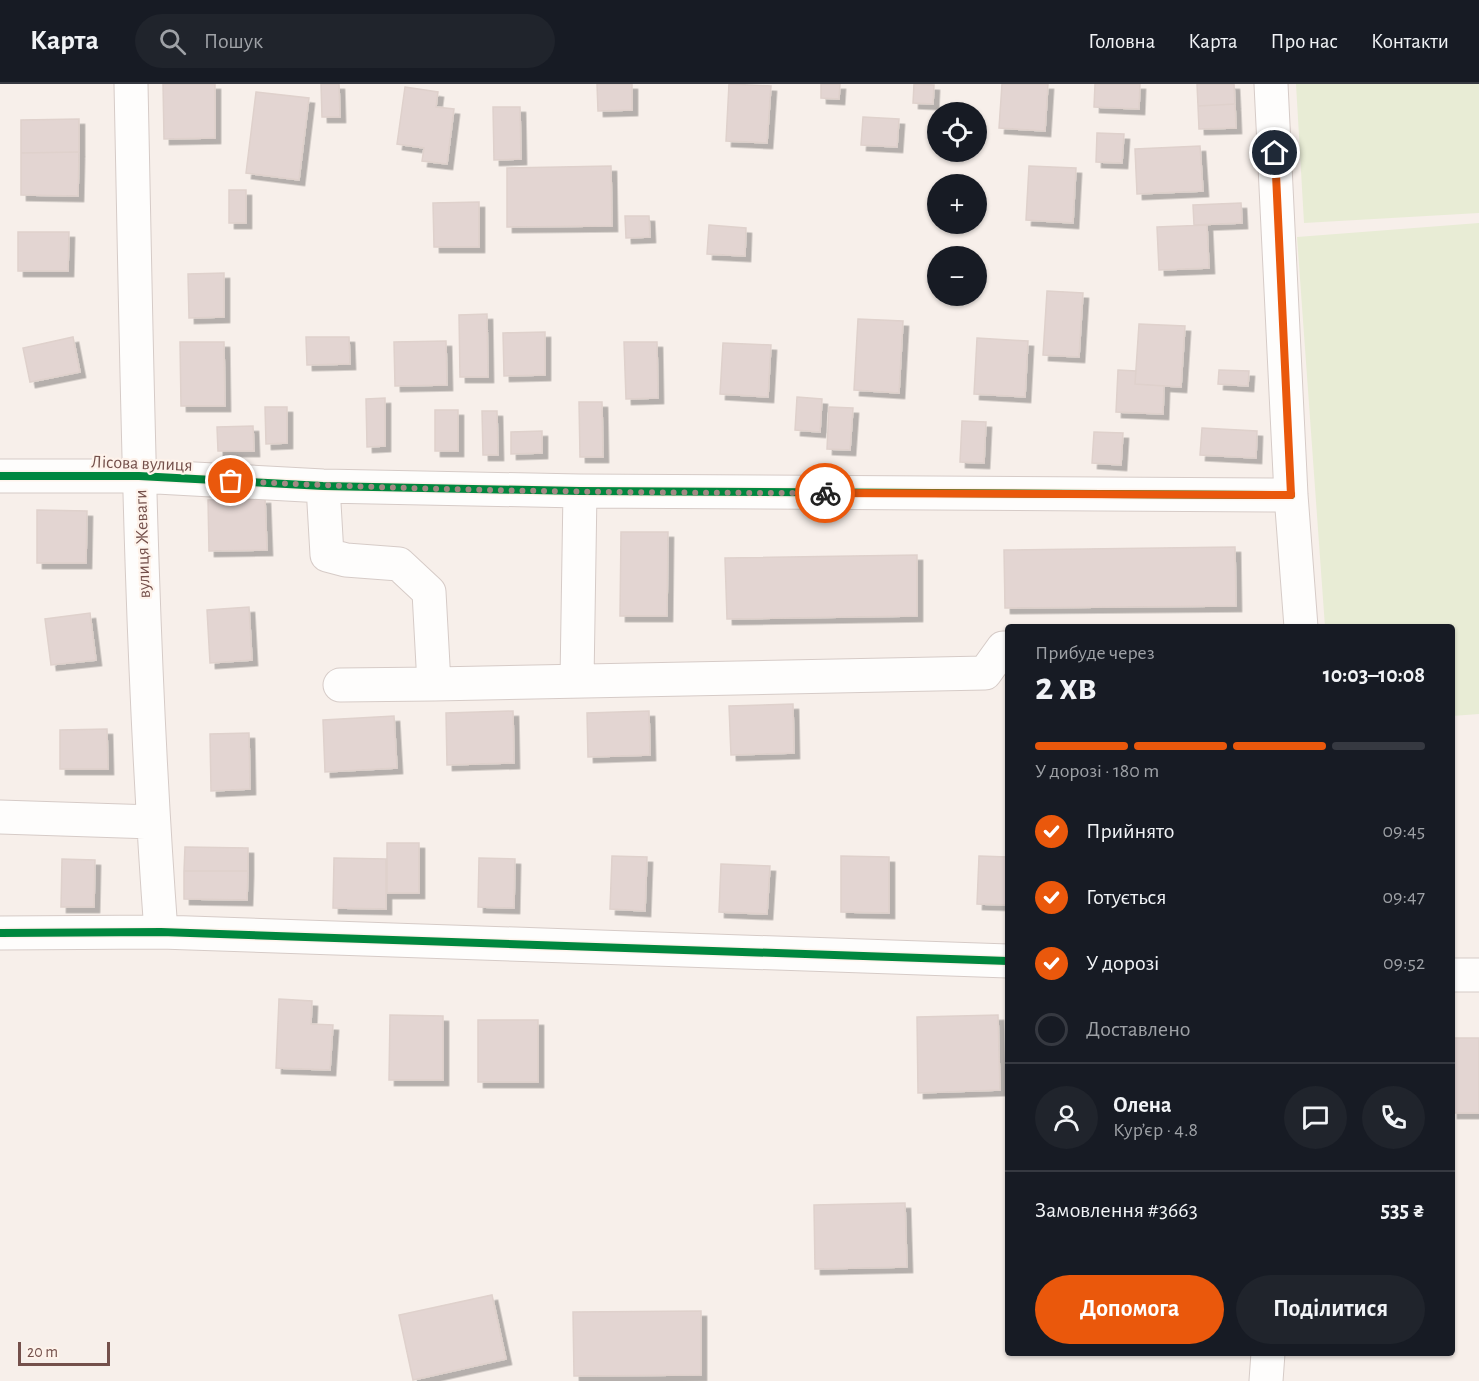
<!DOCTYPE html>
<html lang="uk">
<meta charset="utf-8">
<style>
body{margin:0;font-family:"Alegreya Sans",sans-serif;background:#20242c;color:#f1f3f6;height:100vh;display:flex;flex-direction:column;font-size:22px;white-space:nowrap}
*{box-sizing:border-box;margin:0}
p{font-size:20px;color:#9ea1a6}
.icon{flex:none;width:33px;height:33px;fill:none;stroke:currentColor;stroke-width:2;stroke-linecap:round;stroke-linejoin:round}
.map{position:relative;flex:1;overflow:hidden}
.sheet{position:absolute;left:1005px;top:540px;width:450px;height:732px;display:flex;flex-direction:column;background:#171b24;border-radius:6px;box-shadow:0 2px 4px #0004}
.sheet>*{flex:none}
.fabs{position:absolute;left:927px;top:18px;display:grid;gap:12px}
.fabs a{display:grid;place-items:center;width:60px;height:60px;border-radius:50%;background:#171b24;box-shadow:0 2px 4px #0004;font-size:30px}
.scale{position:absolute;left:18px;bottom:15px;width:92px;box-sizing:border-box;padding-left:6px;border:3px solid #74504b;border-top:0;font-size:16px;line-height:21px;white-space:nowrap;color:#74504b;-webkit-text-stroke:4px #fef3eb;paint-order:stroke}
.pin{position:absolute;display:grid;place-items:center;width:51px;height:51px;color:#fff;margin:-26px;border:3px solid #fff;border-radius:50%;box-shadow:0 2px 6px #0007}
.courier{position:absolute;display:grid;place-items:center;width:60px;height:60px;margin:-30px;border:4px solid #ea580c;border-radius:50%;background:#fff;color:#222;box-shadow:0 2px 8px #0007}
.summary em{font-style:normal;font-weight:700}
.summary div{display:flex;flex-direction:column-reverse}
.summary{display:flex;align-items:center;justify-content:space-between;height:102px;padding:0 30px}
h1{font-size:39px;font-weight:700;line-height:45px}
.bar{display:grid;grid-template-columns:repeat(4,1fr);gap:9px 6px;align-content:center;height:72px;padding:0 30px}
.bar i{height:8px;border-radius:4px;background:#363941}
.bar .current{background:#ea580c}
.bar p{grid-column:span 4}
.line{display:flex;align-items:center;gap:15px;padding:0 30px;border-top:2px solid #363941}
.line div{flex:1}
.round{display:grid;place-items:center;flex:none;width:63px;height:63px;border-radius:32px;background:#20242c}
ol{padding:0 30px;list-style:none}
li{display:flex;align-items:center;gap:18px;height:66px}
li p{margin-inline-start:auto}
li .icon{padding:6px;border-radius:50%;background:#ea580c;color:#fff;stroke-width:4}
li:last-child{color:#9ea1a6}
li i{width:33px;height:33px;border:3px solid #363941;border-radius:50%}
.primary-button{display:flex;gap:12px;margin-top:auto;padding:12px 30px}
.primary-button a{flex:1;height:69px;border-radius:36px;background:#ea580c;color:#fff;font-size:24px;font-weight:700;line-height:69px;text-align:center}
.primary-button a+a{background:#20242c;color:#f1f3f6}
header{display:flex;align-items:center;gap:36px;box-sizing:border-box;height:84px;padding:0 30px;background:#171b24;border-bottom:2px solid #363941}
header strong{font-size:28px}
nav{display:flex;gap:33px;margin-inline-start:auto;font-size:21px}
.search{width:420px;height:54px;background:#20242c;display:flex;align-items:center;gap:15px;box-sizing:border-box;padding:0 21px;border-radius:33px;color:#9ea1a6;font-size:22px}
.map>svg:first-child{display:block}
</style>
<header>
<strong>Карта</strong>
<div class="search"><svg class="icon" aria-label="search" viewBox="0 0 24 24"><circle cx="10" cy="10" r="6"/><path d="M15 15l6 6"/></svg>Пошук</div>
<nav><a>Головна</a><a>Карта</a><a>Про нас</a><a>Контакти</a></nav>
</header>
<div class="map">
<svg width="1479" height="1297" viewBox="0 0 1479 1297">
<defs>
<filter id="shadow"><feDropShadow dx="5.5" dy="5.5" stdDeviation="0" flood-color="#0004"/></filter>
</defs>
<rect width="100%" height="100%" fill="#f7efea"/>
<path fill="#e8ecd5" d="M1296,0H1479V129L1304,139Z
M1479,139V630L1452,632V543H1325L1297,153Z"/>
<path fill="#e3d5d2" stroke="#dfd1cc" stroke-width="1.5" filter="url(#shadow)" d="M163,0H215V54L164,55Z
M321,0H339L340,33H322Z
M597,0H632V26L598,27Z
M729,0L771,2L767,59L726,57Z
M821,0H840L839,15L821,14Z
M914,0L934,1L933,20L913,19Z
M1002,0H1048L1045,47L999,44Z
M1095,0H1140L1139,25L1094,23Z
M1197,0H1234L1235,20L1198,22Z
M405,3L438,8L436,23L454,25L447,80L422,77L424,64L397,60Z
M256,8L309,14L299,96L246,89Z
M1235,20L1236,44L1199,45L1198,22Z
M493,23H520L521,75L494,76Z
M863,33L899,35L897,63L861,61Z
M79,35V68L21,69V36Z
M1097,49L1124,50L1122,79L1096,78Z
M1200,62L1203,107L1137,110L1135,65Z
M79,68L78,112L21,111V69Z
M611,82L612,142L507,143V84Z
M1029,82L1076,84L1073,139L1026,136Z
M229,106H246V139H229Z
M479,118V163H434L433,119Z
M1241,119L1242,139L1194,141L1193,121Z
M625,132H649L650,153L626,154Z
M709,141L746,144L745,172L707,170Z
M1207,141L1209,184L1159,186L1157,143Z
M18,148H69L68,187H18Z
M224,189V233L189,234L188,190Z
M1047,207L1083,209L1079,273L1043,271Z
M487,230L488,293H460L459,231Z
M858,235L903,237L899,309L854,306Z
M1139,240L1185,242L1181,303L1135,300Z
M545,248V291L504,292L503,249Z
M73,253L80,288L30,298L23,264Z
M306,253H349L350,280L307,281Z
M977,254L1028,257L1025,313L974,310Z
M446,257L447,301L395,302L394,258Z
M180,258H224L225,322H181Z
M624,258H657L658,314L626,315Z
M723,259L771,261L768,313L720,310Z
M1118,286L1136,287L1135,300L1164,302L1163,330L1116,328Z
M1219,286L1249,287L1248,302L1218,300Z
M797,313L822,315L820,348L795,346Z
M385,314V362L367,363L366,315Z
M579,318H602L603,373H580Z
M265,323H287V359L266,360Z
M829,323L853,324L850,366L827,365Z
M435,326H458V367H435Z
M482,327H497L498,371H483Z
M962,337L986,338L984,379L960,378Z
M253,342L254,367H218L217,343Z
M1202,344L1257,347L1256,374L1200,371Z
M542,347V369L511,370V348Z
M1094,348L1123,349L1121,381L1092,379Z
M265,414L267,466L209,467L208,416Z
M37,426L87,427L86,479H37Z
M621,448H668L667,532H620Z
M1235,463L1236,522L1005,524L1004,466Z
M917,471V532L727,535L725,474Z
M249,523L252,576L210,579L207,526Z
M90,529L96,576L51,581L45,535Z
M793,620L794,669L731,671L729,622Z
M513,627L514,679L447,681L446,629Z
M649,627L650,671L588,673L587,629Z
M394,632L397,684L325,688L323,636Z
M107,645L108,685H60V646Z
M249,649L250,705L211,707L210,650Z
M387,759H419V809H387Z
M185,763L248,764V787H184Z
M612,772L647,773L645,827L610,825Z
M841,772L889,773V829L841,828Z
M979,772L1008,773V821L977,820Z
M334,774L386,775V825L333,824Z
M479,774L515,775L514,824L478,823Z
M62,775L95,776L94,823H61Z
M721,780L770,782L767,830L719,828Z
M184,787H248L247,816L184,815Z
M279,915L312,917L311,940L333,941L330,986L276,984Z
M390,931L443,932V996H389Z
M998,931L1000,1006L918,1009L917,933Z
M478,936H538V998H478Z
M1452,954H1479V1029H1452Z
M905,1119L907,1183L815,1185L814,1121Z
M492,1211L506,1275L413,1296L399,1231Z
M701,1227V1291L574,1292L573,1228Z"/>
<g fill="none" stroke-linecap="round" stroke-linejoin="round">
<g stroke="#d6cbc7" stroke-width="35">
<path id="street" d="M131,0C137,283 140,566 161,848
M1271,0L1291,411L1301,543
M0,392H139L323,402L580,407L1291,411
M323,402L327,471L346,476L399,480L429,508L434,600L985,589L1003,564H1008
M577,597L580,407
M340,601L434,600
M0,733L153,738
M0,849L161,848L1008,877
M1452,891H1479
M1266,1297L1268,1269"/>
</g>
<use href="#street" stroke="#fefdfc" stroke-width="33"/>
<g stroke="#fef3eb" stroke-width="11">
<path id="cycleway" d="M0,392H139L323,402L580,407L1291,411
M0,849L161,848L1008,877"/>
</g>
<use href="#cycleway" stroke="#00873e" stroke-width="8"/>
</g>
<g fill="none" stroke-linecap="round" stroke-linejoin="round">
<path stroke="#a28883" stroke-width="6" stroke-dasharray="0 10.8" d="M231,397C429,407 627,409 825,409"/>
<path stroke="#ea580c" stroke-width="8" d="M825,409L1291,411L1275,69"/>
</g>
<g text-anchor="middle" stroke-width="4.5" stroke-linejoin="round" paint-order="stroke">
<g font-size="18" fill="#74504b" stroke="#fef3eb">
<text transform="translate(142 379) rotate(2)" y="6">Лісова вулиця</text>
<text transform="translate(142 460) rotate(-92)" y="6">вулиця Жеваги</text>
</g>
</g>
</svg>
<div class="fabs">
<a><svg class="icon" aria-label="locate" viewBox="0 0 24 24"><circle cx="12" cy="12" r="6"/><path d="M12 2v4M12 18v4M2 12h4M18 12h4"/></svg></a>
<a>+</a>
<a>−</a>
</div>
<div class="scale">20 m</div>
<div class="pin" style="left:231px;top:397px;background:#ea580c"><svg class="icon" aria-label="bag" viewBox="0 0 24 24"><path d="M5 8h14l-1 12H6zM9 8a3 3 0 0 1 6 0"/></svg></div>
<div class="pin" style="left:1275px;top:69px;background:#1f2937"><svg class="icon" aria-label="home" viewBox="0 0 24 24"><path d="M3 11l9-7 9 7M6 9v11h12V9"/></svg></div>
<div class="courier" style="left:825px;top:409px"><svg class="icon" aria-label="bike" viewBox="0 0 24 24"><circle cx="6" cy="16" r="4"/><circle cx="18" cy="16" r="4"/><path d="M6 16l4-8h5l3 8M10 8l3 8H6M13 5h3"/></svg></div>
<section class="sheet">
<div class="summary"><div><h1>2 хв</h1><p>Прибуде через</p></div><em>10:03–10:08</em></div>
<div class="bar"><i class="current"></i><i class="current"></i><i class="current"></i><i></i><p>У дорозі · 180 m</p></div>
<ol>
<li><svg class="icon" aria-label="check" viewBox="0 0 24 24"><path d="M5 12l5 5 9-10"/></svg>Прийнято<p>09:45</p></li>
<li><svg class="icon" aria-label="check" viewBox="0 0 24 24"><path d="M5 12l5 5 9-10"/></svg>Готується<p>09:47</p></li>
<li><svg class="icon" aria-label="check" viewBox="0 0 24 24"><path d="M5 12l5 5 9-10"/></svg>У дорозі<p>09:52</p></li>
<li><i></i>Доставлено</li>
</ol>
<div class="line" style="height:108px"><a class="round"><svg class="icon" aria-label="person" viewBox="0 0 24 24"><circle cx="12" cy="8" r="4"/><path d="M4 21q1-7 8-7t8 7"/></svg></a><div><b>Олена</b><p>Кур’єр · 4.8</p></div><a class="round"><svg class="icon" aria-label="chat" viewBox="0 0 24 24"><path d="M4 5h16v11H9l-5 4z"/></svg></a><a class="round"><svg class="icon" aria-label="phone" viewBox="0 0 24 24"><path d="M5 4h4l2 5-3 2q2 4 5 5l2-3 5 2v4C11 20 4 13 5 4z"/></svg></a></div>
<div class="line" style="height:78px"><div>Замовлення #3663</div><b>535 ₴</b></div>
<div class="primary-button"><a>Допомога</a><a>Поділитися</a></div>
</section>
</div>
